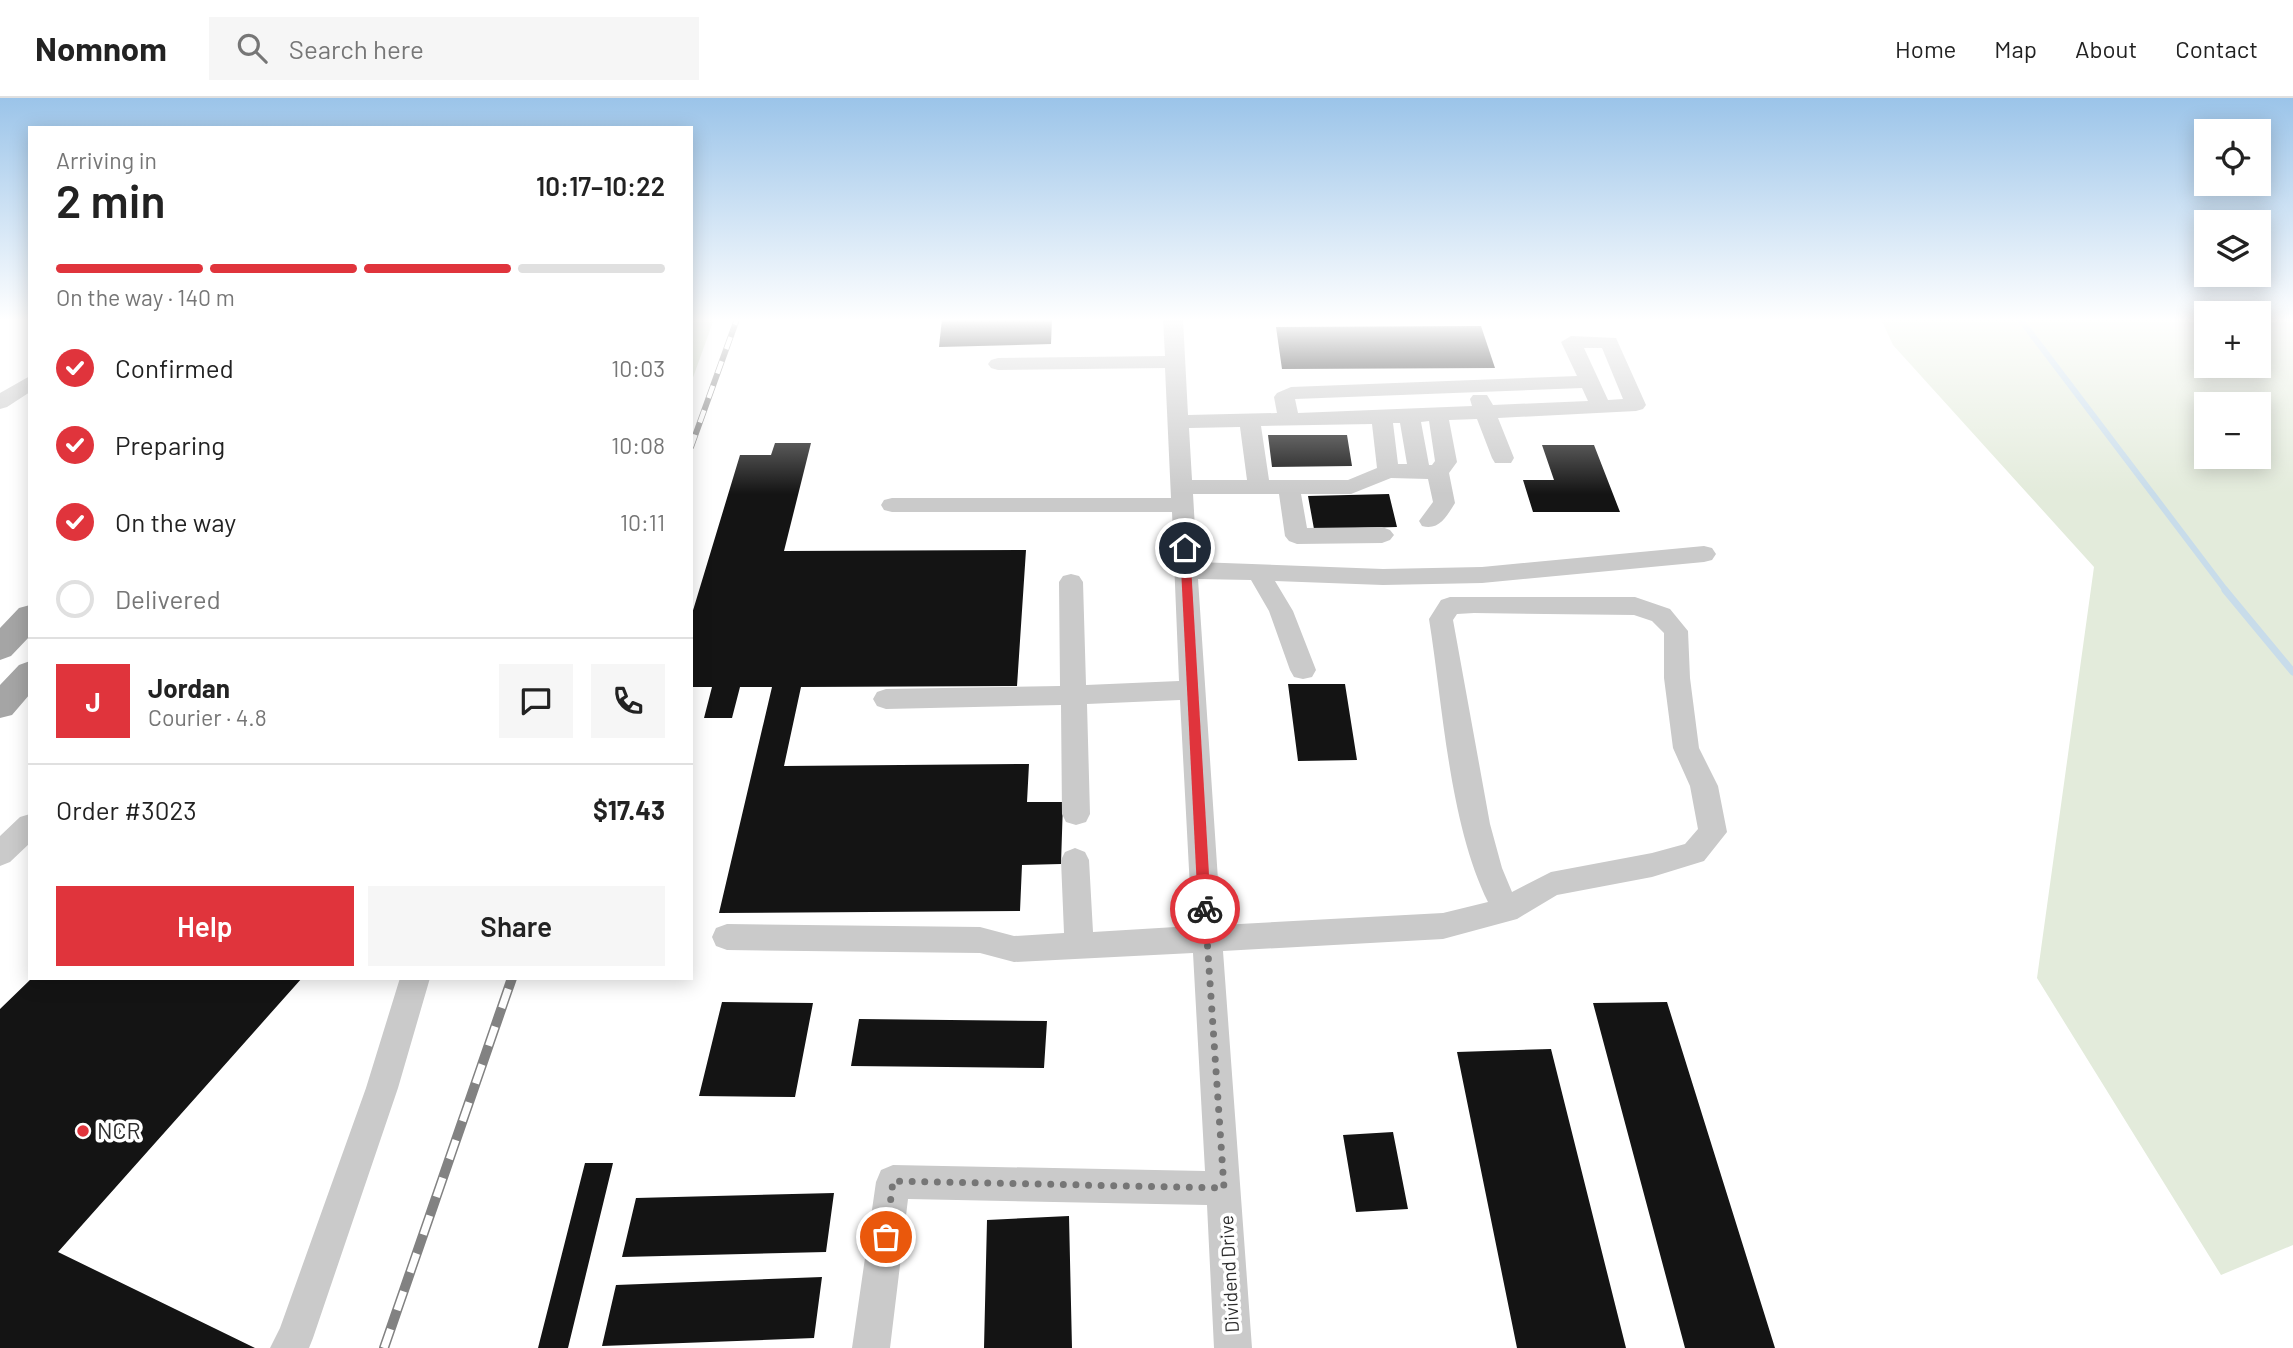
<!DOCTYPE html>
<meta charset="utf-8">
<style>
body{margin:0;font-family:Barlow,sans-serif;background:#f6f6f6;color:#222;height:100vh;display:flex;flex-direction:column;font-size:26px;white-space:nowrap}
*{box-sizing:border-box;margin:0}
p{font-size:23px;color:#767676}
.icon{flex:none;width:38px;height:38px;fill:none;stroke:currentColor;stroke-width:2;stroke-linecap:round;stroke-linejoin:round}
.map{position:relative;flex:1;overflow:hidden}
.side{position:absolute;left:28px;top:28px;width:665px;height:854px;display:flex;flex-direction:column;background:#fff;border-radius:0px;box-shadow:0 4px 18px #0003}
.side>*{flex:none}
.tools{position:absolute;left:2194px;top:21px;display:grid;gap:14px}
.tools a{display:grid;place-items:center;width:77px;height:77px;border-radius:0px;background:#fff;box-shadow:0 4px 18px #0003;font-size:35px}
.pin{position:absolute;display:grid;place-items:center;width:60px;height:60px;color:#fff;margin:-30px;border:4px solid #fff;border-radius:50%;box-shadow:0 2px 7px #0007}
.courier{position:absolute;display:grid;place-items:center;width:70px;height:70px;margin:-35px;border:5px solid #e0343c;border-radius:50%;background:#fff;color:#222;box-shadow:0 2px 9px #0007}
.head em{font-style:normal;font-weight:600}
.head div{display:flex;flex-direction:column-reverse}
.head{display:flex;align-items:center;justify-content:space-between;height:119px;padding:0 28px}
h1{font-size:46px;font-weight:600;line-height:52px}
.bar{display:grid;grid-template-columns:repeat(4,1fr);gap:10px 7px;align-content:center;height:84px;padding:0 28px}
.bar i{height:9px;border-radius:5px;background:#e0e0e0}
.bar .selected{background:#e0343c}
.bar p{grid-column:span 4}
.line{display:flex;align-items:center;gap:18px;padding:0 28px;border-top:2px solid #e0e0e0}
.line div{flex:1}
.round{display:grid;place-items:center;flex:none;width:74px;height:74px;border-radius:0px;background:#f6f6f6}
ol{padding:0 28px;list-style:none}
li{display:flex;align-items:center;gap:21px;height:77px}
li p{margin-inline-start:auto}
li .icon{padding:7px;border-radius:50%;background:#e0343c;color:#fff;stroke-width:4}
li:last-child{color:#767676}
li i{width:38px;height:38px;border:4px solid #e0e0e0;border-radius:50%}
.button{display:flex;gap:14px;margin-top:auto;padding:14px 28px}
.button a{flex:1;height:80px;border-radius:0px;background:#e0343c;color:#fff;font-size:28px;font-weight:600;line-height:80px;text-align:center}
.button a+a{background:#f6f6f6;color:#222}
header{display:flex;align-items:center;gap:42px;box-sizing:border-box;height:98px;padding:0 35px;background:#fff;border-bottom:2px solid #e0e0e0}
header strong{font-size:33px}
nav{display:flex;gap:38px;margin-inline-start:auto;font-size:24px}
.search{width:490px;height:63px;background:#f6f6f6;display:flex;align-items:center;gap:18px;box-sizing:border-box;padding:0 24px;border-radius:0px;color:#767676;font-size:26px}
.map>svg:first-child{display:block}
</style>
<header>
<strong>Nomnom</strong>
<div class="search"><svg class="icon" aria-label="search" viewBox="0 0 24 24"><circle cx="10" cy="10" r="6"/><path d="M15 15l6 6"/></svg>Search here</div>
<nav><a>Home</a><a>Map</a><a>About</a><a>Contact</a></nav>
</header>
<div class="map">
<svg width="2293" height="1250" viewBox="0 0 2293 1250">
<rect width="100%" height="100%" fill="#fff"/>
<path fill="#e3ebdb" fill-rule="evenodd" d="M691,221H714L691,285Z
M1881,221H2207V268H2259V221H2293V1147L2221,1177L2037,880L2094,469L1893,247ZM2207,306H2259V359H2207Z"/>
<g fill="none" stroke-linecap="round" stroke-linejoin="round">
<path stroke="#c8dcea" stroke-width="6" d="M2020,221L2227,494"/>
<path stroke="#c8dcea" stroke-width="7" d="M2225,492L2293,574"/>
</g>
<path fill="#141414" d="M942,221H1052L1051,246L939,249Z
M1481,228L1495,270L1282,271L1276,229Z
M1268,337H1347L1352,368L1272,369Z
M775,345H811L784,453L1026,452L1017,588L801,589L784,668L1029,666L1027,704H1063L1061,766L1022,767L1020,813L719,815L772,589H740L732,620H704L712,589H691V519L740,357H771Z
M1542,347H1594L1620,414H1533L1523,382H1554Z
M1389,396L1397,429L1314,431L1308,398Z
M1288,586H1345L1357,662L1298,663Z
M32,880H302L58,1154L255,1250H0V911Z
M722,904L813,905L795,999L699,998Z
M1667,904L1775,1250H1685L1593,905Z
M859,921L1047,923L1044,970L851,968Z
M1551,951L1626,1250H1517L1457,954Z
M1393,1034L1408,1111L1356,1114L1343,1037Z
M585,1065H613L568,1250H538Z
M834,1095L826,1154L622,1159L636,1100Z
M1069,1118L1072,1250H984L987,1122Z
M822,1179L814,1240L602,1248L616,1187Z"/>
<g fill="none" stroke-linecap="round" stroke-linejoin="round">
<path fill="#cacaca" fill-rule="evenodd" d="M1163,221H1183L1188,317L1277,315L1274,299L1277,295L1291,289L1577,278L1561,244L1571,238L1616,240L1646,307L1643,311L1636,313L1498,320L1514,360L1511,365H1495L1492,360L1477,321L1449,322L1457,364L1449,375L1455,405C1447,418 1439,433 1422,428L1419,423L1433,404L1428,381L1391,380L1351,396H1301L1307,430L1382,429L1390,432L1394,437L1390,442L1382,445L1297,446L1289,443L1285,438L1279,396H1193L1197,464L1383,471L1482,469L1704,448L1712,450L1716,456L1712,462L1704,464L1482,485L1383,487L1275,483L1293,513L1316,572L1312,579L1303,581L1294,579L1290,572L1269,513L1251,482L1198,481L1221,827L1443,815L1488,804C1449,725 1443,608 1429,521L1441,502L1450,499H1635L1670,511L1688,533L1690,580L1699,650L1718,688L1727,734L1704,763L1652,779L1557,797L1517,821L1443,841L1223,853L1252,1250H1214L1207,1107L908,1101L890,1250H852L876,1084L881,1072L893,1067L1205,1073L1193,855L1014,864L980,855L727,852L716,848L712,839L716,830L727,826L980,829L1014,838L1064,835L1061,762L1065,754L1075,750L1085,754L1089,762L1093,834L1192,828L1180,602L1087,606L1090,716L1086,724L1076,727L1066,724L1062,716L1061,607L886,611L877,608L873,601L877,594L886,591L1060,588L1059,484L1063,478L1071,476L1079,478L1083,484L1086,587L1179,583L1172,414H892L884,412L881,407L884,402L892,400H1171L1165,270L998,272L991,270L988,266L991,262L998,260L1165,258ZM1584,250H1602L1623,301L1608,302ZM1582,290L1588,303L1493,307L1487,297H1473L1470,301L1472,308L1298,315L1295,301ZM1429,323L1435,363L1432,367H1429L1421,324ZM1393,325H1400L1407,366H1398ZM1372,326L1377,370L1348,382H1269L1261,328ZM1240,329L1247,382H1192L1189,330ZM1474,515L1634,517L1652,523L1664,535V580L1673,650L1690,688L1698,731L1685,746L1652,755L1551,774L1512,794L1502,770L1490,726L1453,522L1457,516Z
M30,278V294L7,309L0,311V295Z
M30,716V745L10,764L0,768V738L20,719Z
M400,880H430L398,990L313,1240L309,1250H270L280,1230L366,990Z"/>
<path fill="#a5a5a5" fill-rule="evenodd" d="M30,507V538L11,558L0,562V530L19,510Z
M30,563V596L12,617L0,620V587L19,567Z"/>
<g stroke="#828282" stroke-width="6">
<path id="rail-far1" d="M691,349L737,221"/>
</g>
<g stroke="#828282" stroke-width="10">
<path id="rail" d="M384,1250L512,880"/>
</g>
<use href="#rail-far1" stroke="#fff" stroke-width="4.5" stroke-dasharray="13" stroke-linecap="butt"/>
<use href="#rail" stroke="#fff" stroke-width="7" stroke-dasharray="20" stroke-linecap="butt"/>
</g>
<linearGradient id="sky" x2="0" y2="1"><stop stop-color="#9bc4e9"/><stop offset="0.56" stop-color="#fff"/><stop offset="1" stop-color="#fff" stop-opacity="0"/></linearGradient>
<rect width="2293" height="396" fill="url(#sky)"/>
<path fill="#e0343c" d="M1185,447L1190,450L1211,811L1205,816L1198,811L1180,450Z"/>
<g fill="none" stroke-linecap="round" stroke-linejoin="round">
<path stroke="#767676" stroke-width="7" stroke-dasharray="0 12.6" d="M886,1139L893,1083L1224,1090L1205,811"/>
</g>
<circle fill="#e0343c" stroke="#fff" stroke-width="2.5" cx="83" cy="1033" r="7"/>
<g text-anchor="middle" stroke-width="7" stroke-linejoin="round" paint-order="stroke">
<g font-size="19" fill="#2d2d2d" stroke="#fff">
<text transform="translate(1229 1176) rotate(-93)" y="7">Dividend Drive</text>
</g>
<g font-size="23" fill="#2d2d2d" stroke="#fff" text-anchor="start">
<text x="97" y="1041">NCR</text>
</g>
</g>
</svg>
<div class="tools">
<a><svg class="icon" aria-label="locate" viewBox="0 0 24 24"><circle cx="12" cy="12" r="6"/><path d="M12 2v4M12 18v4M2 12h4M18 12h4"/></svg></a>
<a><svg class="icon" aria-label="layers" viewBox="0 0 24 24"><path d="M12 4l9 5-9 5-9-5zM3 14l9 5 9-5"/></svg></a>
<a>+</a>
<a>−</a>
</div>
<div class="pin" style="left:886px;top:1139px;background:#ea580c"><svg class="icon" aria-label="bag" viewBox="0 0 24 24"><path d="M5 8h14l-1 12H6zM9 8a3 3 0 0 1 6 0"/></svg></div>
<div class="pin" style="left:1185px;top:450px;background:#1f2937"><svg class="icon" aria-label="home" viewBox="0 0 24 24"><path d="M3 11l9-7 9 7M6 9v11h12V9"/></svg></div>
<div class="courier" style="left:1205px;top:811px"><svg class="icon" aria-label="bike" viewBox="0 0 24 24"><circle cx="6" cy="16" r="4"/><circle cx="18" cy="16" r="4"/><path d="M6 16l4-8h5l3 8M10 8l3 8H6M13 5h3"/></svg></div>
<section class="side">
<div class="head"><div><h1>2 min</h1><p>Arriving in</p></div><em>10:17–10:22</em></div>
<div class="bar"><i class="selected"></i><i class="selected"></i><i class="selected"></i><i></i><p>On the way · 140 m</p></div>
<ol>
<li><svg class="icon" aria-label="check" viewBox="0 0 24 24"><path d="M5 12l5 5 9-10"/></svg>Confirmed<p>10:03</p></li>
<li><svg class="icon" aria-label="check" viewBox="0 0 24 24"><path d="M5 12l5 5 9-10"/></svg>Preparing<p>10:08</p></li>
<li><svg class="icon" aria-label="check" viewBox="0 0 24 24"><path d="M5 12l5 5 9-10"/></svg>On the way<p>10:11</p></li>
<li><i></i>Delivered</li>
</ol>
<div class="line" style="height:126px"><b class="round" style="background:#e0343c;color:#fff">J</b><div><b>Jordan</b><p>Courier · 4.8</p></div><a class="round"><svg class="icon" aria-label="chat" viewBox="0 0 24 24"><path d="M4 5h16v11H9l-5 4z"/></svg></a><a class="round"><svg class="icon" aria-label="phone" viewBox="0 0 24 24"><path d="M5 4h4l2 5-3 2q2 4 5 5l2-3 5 2v4C11 20 4 13 5 4z"/></svg></a></div>
<div class="line" style="height:91px"><div>Order #3023</div><b>$17.43</b></div>
<div class="button"><a>Help</a><a>Share</a></div>
</section>
</div>
